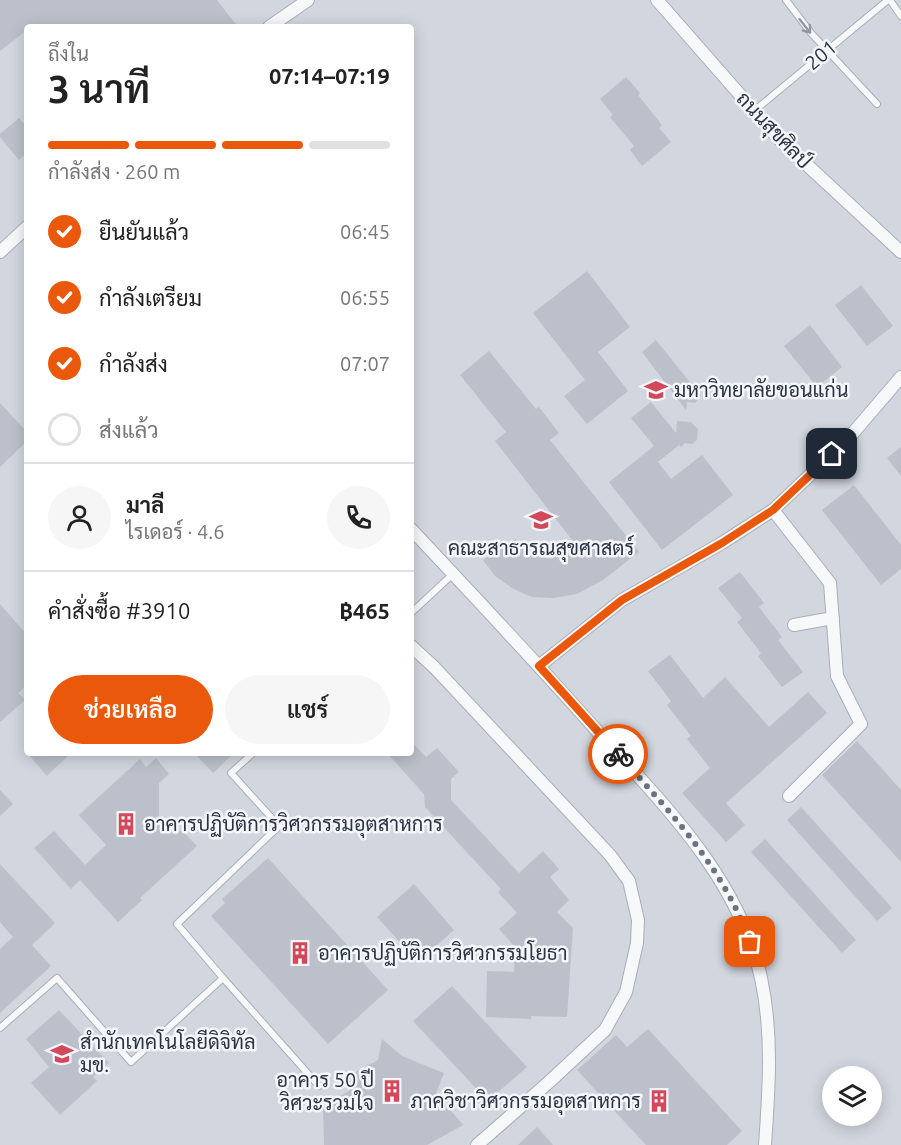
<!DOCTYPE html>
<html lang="th">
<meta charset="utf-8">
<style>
body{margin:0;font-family:Ubuntu,Sarabun,sans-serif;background:#f6f6f6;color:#222;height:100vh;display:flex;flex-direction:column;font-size:22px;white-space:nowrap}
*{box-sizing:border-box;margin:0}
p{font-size:20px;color:#767676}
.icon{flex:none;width:33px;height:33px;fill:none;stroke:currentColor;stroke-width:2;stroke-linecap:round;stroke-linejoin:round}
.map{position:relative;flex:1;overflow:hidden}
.drawer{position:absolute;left:24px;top:24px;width:390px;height:732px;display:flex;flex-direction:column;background:#fff;border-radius:6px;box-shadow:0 3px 15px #0003}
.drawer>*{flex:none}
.tools{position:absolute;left:822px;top:1066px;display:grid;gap:12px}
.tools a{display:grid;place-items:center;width:60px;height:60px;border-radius:50%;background:#fff;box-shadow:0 3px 15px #0003;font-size:30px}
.pin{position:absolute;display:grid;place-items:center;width:51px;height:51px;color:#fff;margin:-26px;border-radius:12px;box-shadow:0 3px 9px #0006}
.courier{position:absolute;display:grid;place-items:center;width:60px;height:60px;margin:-30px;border:4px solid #ea580c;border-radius:50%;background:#fff;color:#222;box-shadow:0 2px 8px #0007}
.overview em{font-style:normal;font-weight:600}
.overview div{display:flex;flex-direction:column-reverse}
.overview{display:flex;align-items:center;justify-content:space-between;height:102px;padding:0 24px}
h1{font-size:39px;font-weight:600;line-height:45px}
.bar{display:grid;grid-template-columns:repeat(4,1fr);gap:9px 6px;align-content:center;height:72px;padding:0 24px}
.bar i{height:8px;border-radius:4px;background:#e0e0e0}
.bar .active{background:#ea580c}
.bar p{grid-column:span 4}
.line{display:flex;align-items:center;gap:15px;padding:0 24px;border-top:2px solid #e0e0e0}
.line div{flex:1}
.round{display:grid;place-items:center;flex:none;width:63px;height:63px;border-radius:32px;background:#f6f6f6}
ol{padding:0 24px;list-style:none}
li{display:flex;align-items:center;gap:18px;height:66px}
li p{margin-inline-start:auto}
li .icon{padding:6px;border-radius:50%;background:#ea580c;color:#fff;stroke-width:4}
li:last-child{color:#767676}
li i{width:33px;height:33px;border:3px solid #e0e0e0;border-radius:50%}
.cta{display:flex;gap:12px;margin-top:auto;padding:12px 24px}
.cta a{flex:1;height:69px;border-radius:36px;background:#ea580c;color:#fff;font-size:24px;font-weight:600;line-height:69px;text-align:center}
.cta a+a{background:#f6f6f6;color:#222}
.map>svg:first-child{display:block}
</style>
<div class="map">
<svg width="901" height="1145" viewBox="0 0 901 1145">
<rect width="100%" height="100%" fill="#e4e7ec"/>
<path fill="#d2d6de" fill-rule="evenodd" d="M0,0H901V1145H0ZM27,27H411V753H27ZM832,1077H872V1116H832Z"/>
<path fill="#bbc0ca" d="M0,0H217L238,27H27V30L0,51Z
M626,77L640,93L638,95L662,125L659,128L671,142L642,166L630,150L634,146L610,117L613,115L600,99Z
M19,118L27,127V153L19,160L0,137V134Z
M587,271L630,327L598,352L628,391L587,424L564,396L585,380L533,313Z
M861,285L893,326L867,346L835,305Z
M810,325L842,367L817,387L784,346Z
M656,340L701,396L695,403L687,402L686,410L642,352Z
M489,351L536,409L539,407L559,433L550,440L639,552L603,580L577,594L553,598L531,597L512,588L495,576L483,560L516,539L529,555L551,559L576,545L495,441L506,432L460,375Z
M651,402L676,433L677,421L691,422L698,429L697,440L692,444L685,443L681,447L679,445L658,462L671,479L702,455L733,495L662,550L609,482L654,446L631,418Z
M0,403L27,432V441L0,467Z
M901,447V476L887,458Z
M854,485L901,545V569L881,585L822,510Z
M740,572L764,603L759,607L782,637L778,640L803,672L782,687L758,656L761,653L737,622L742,618L718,588Z
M0,604L27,635V685L18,693L25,700L0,722Z
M670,655L703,698L725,677L769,727L808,692L827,713L726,803L745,825L726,842L682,793L710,768L687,739L691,736L667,705L671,701L648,671Z
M411,741L426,757L437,748L459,772L451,779V800L519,873L543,851L559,869L550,877L569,900L557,912L573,928L567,1017L531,1016V1019L486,1017L487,971L514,972L515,947L499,929L517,913L498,892L501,889L425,807L424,794L387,753H411Z
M857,741L901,790V862L822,775Z
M27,753H71L47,776Z
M194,753H234L213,773Z
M156,758L169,774L159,783V818L176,835L181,830L197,846L140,898L142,900L118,922L80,880L71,889L34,848L54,831L85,865L106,845L79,815L140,759L146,767Z
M0,790L13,804L0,816Z
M801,807L892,908L877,921L787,820Z
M765,839L856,940L842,953L751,852Z
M268,858L388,990L328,1044L211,916L225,903L222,899Z
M0,864L55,923L32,945L51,966L0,1013V949L13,937L0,922Z
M414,884L454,930L418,962L377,917Z
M452,986L527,1067L488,1101L413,1021Z
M59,1010L109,1063L93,1077L97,1081L60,1115L31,1083L49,1067L26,1039Z
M648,1029L742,1131L727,1145H646L577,1070L616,1035L627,1047Z
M382,1039L402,1056L444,1073L436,1093L463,1125L427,1145H324L323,1107L350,1090V1075L378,1060Z
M537,1127L553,1145H518Z"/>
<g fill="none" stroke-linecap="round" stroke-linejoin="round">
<g stroke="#a9aeb7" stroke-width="8">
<path id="lane" d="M786,0L811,33L877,104
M890,0L901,16
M754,111L888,0
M411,613L453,574
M223,978L319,1086
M0,1028L57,978L131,1062L223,978L177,924L279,826L231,773L253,753"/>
</g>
<g stroke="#a9aeb7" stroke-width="14">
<path id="street" d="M657,0L778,138L901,252
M269,27L308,0
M0,252L27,227
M773,510L830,583L837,676L861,724L789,796
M411,529C474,596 537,663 598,732C664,805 739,878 761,978C773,1033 769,1089 765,1145
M794,625L833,618
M411,646L434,667L610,855L629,881L638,920L637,943L626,992L605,1030L549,1082L477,1145
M539,666L622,600L722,543L773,510L847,440L901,377"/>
</g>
<use href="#lane" stroke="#f7f8fa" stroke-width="6"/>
<use href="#street" stroke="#f7f8fa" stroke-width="12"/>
</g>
<defs><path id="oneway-shaft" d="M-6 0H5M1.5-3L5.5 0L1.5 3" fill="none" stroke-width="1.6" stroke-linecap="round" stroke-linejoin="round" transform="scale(1.5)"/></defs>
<use stroke="#9196a0" href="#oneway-shaft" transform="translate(805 26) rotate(52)"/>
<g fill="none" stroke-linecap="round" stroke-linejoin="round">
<path stroke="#6c737f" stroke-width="6" stroke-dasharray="0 10.8" d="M618,754C670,812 724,868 750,942"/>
<path stroke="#ea580c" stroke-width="8" d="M618,754L539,666L622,600L722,543L773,510L832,454"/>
</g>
<defs>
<g id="university-bare" transform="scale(1.8)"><path d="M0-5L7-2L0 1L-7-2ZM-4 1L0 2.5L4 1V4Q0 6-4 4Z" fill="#d1495b" stroke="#f4f6f9" stroke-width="2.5" paint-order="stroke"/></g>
<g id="building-bare" transform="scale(1.8)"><path d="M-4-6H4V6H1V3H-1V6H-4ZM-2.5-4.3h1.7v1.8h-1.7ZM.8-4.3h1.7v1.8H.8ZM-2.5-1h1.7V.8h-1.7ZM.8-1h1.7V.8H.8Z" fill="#d1495b" stroke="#f4f6f9" stroke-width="2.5" paint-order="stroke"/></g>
</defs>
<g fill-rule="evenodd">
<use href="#university-bare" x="656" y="390"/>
<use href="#university-bare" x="541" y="520"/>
<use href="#building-bare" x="126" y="824"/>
<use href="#building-bare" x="300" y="953"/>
<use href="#university-bare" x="62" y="1054"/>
<use href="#building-bare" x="392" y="1091"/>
<use href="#building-bare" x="659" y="1101"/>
</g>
<g text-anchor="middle" stroke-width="5" stroke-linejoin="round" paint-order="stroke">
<g font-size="20" fill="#2b3445" stroke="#f4f6f9">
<text transform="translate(821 55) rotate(-40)" y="7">201</text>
<text transform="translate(774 130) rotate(46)" y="7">ถนนสุขศิลป์</text>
</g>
<g font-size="20" fill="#2b3445" stroke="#f4f6f9" text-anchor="start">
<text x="674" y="397">มหาวิทยาลัยขอนแก่น</text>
<text x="541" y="555" text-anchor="middle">คณะสาธารณสุขศาสตร์</text>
<text x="144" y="831">อาคารปฏิบัติการวิศวกรรมอุตสาหการ</text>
<text x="318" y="960">อาคารปฏิบัติการวิศวกรรมโยธา</text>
<text x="80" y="1049">สำนักเทคโนโลยีดิจิทัล<tspan x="80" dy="23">มข.</tspan></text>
<text x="374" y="1087" text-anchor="end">อาคาร 50 ปี<tspan x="374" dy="23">วิศวะรวมใจ</tspan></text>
<text x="641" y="1108" text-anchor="end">ภาควิชาวิศวกรรมอุตสาหการ</text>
</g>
</g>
</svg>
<div class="tools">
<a><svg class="icon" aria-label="layers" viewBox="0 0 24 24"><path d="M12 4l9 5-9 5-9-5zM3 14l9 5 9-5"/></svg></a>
</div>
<div class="pin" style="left:750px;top:942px;background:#ea580c"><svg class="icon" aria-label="bag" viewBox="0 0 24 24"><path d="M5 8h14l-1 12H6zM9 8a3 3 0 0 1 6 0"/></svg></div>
<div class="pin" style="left:832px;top:454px;background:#1f2937"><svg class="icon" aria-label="home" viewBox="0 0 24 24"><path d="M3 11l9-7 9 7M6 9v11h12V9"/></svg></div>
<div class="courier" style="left:618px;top:754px"><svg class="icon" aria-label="bike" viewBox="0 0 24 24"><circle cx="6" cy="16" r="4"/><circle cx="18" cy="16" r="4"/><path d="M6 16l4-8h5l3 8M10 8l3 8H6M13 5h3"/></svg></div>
<section class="drawer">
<div class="overview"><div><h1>3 นาที</h1><p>ถึงใน</p></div><em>07:14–07:19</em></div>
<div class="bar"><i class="active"></i><i class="active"></i><i class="active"></i><i></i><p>กำลังส่ง · 260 m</p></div>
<ol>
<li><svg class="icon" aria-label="check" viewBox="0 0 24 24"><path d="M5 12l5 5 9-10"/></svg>ยืนยันแล้ว<p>06:45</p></li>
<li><svg class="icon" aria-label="check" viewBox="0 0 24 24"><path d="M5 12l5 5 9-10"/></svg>กำลังเตรียม<p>06:55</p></li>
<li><svg class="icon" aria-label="check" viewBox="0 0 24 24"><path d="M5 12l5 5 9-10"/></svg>กำลังส่ง<p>07:07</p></li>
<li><i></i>ส่งแล้ว</li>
</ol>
<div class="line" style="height:108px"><a class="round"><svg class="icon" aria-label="person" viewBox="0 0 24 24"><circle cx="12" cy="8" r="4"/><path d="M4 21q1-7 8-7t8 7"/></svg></a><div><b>มาลี</b><p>ไรเดอร์ · 4.6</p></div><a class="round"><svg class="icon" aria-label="phone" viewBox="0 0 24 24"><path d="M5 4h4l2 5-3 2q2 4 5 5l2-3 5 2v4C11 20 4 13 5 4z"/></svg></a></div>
<div class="line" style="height:78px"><div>คำสั่งซื้อ #3910</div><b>฿465</b></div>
<div class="cta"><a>ช่วยเหลือ</a><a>แชร์</a></div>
</section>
</div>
